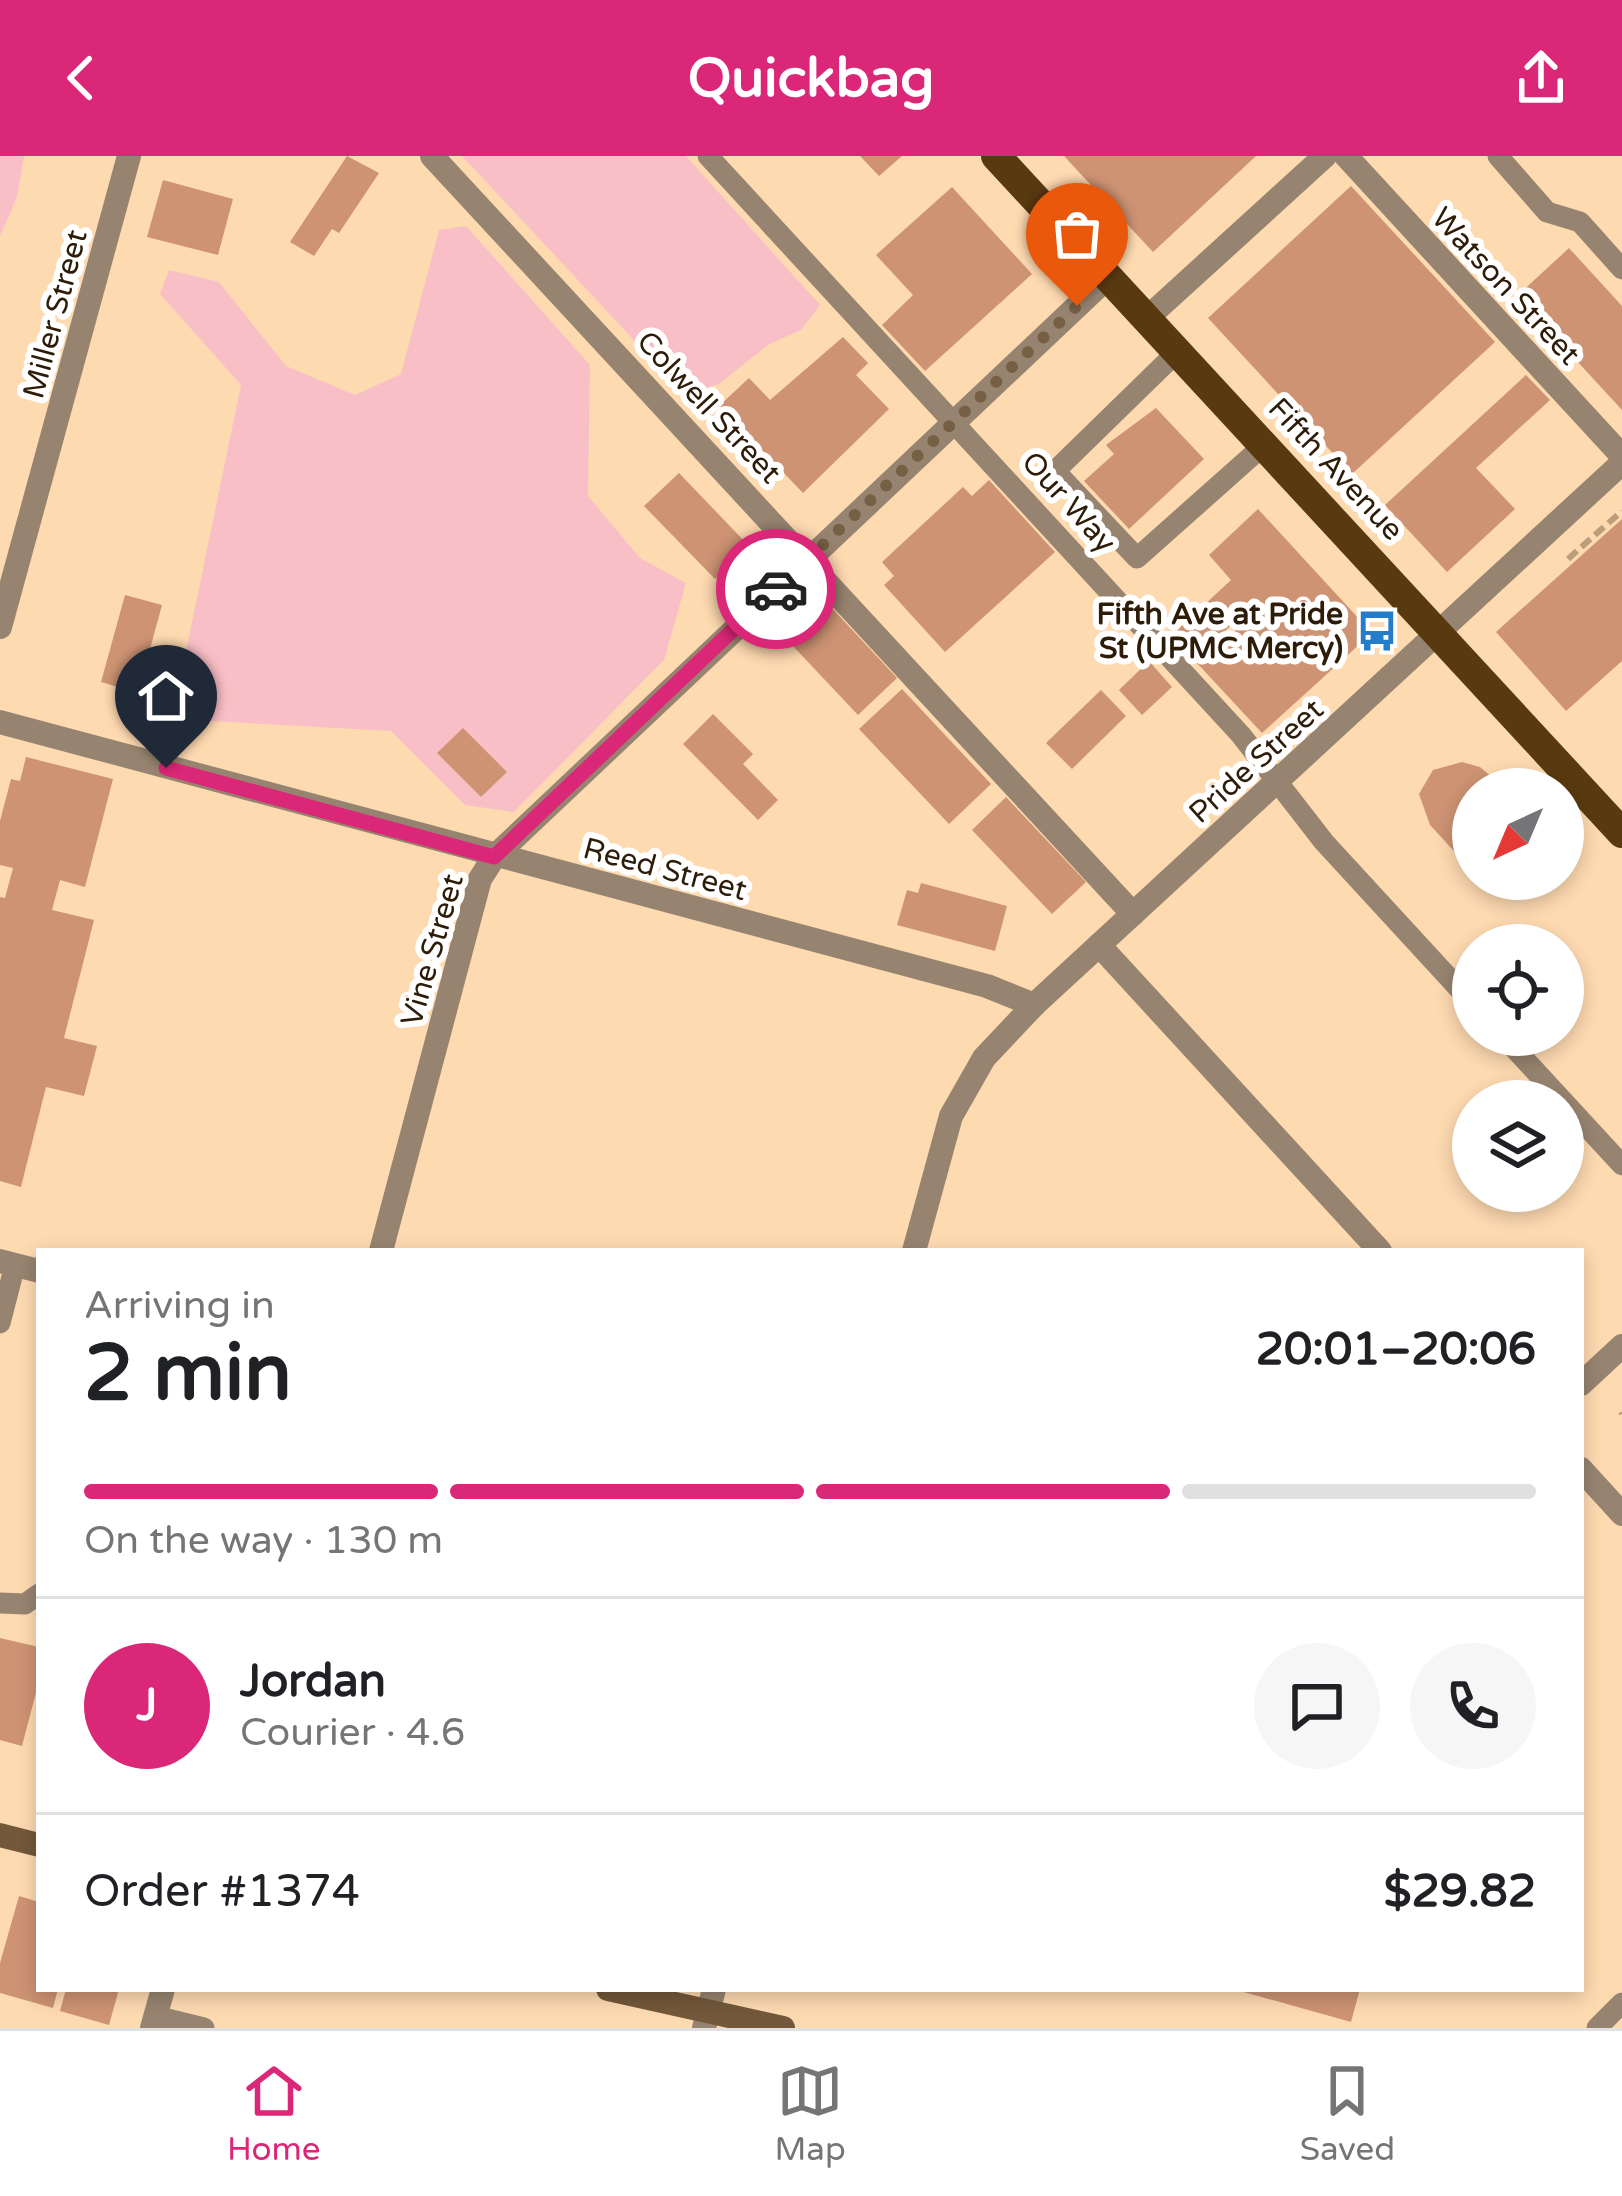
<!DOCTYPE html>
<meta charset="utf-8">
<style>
body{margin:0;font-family:"Varela Round",sans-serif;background:#f6f6f6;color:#202124;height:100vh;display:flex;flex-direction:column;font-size:45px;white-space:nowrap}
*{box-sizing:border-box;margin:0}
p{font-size:39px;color:#757577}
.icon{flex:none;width:66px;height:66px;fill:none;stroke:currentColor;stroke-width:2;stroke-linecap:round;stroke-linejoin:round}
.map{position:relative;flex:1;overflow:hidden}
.panel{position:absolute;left:36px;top:1092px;width:1548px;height:744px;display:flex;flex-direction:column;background:#fff;border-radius:0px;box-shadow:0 6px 18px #0003}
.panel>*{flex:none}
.needle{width:78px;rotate:224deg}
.fabs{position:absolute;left:1452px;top:612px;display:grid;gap:24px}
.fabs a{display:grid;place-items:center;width:132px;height:132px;border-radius:50%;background:#fff;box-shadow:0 6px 18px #0003;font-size:60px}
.pin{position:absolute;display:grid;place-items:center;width:102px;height:102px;color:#fff;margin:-123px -51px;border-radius:50% 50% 50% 0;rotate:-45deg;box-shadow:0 0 12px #0007}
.pin .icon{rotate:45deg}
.courier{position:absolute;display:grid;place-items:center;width:120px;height:120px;margin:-60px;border:9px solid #db2777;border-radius:50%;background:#fff;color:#222;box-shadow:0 3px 15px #0007}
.summary em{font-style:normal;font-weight:700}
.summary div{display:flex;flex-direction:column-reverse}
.summary{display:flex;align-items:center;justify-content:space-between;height:204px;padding:0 48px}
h1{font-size:78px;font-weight:700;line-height:90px}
.bar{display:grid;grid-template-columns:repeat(4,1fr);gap:18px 12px;align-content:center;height:144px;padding:0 48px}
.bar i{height:15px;border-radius:9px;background:#e0e0e0}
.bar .current{background:#db2777}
.bar p{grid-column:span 4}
.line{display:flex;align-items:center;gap:30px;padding:0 48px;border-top:3px solid #e0e0e0}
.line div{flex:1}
.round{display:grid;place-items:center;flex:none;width:126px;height:126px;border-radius:63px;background:#f6f6f6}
header{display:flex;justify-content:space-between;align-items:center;height:156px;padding:0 48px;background:#db2777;color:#fff;font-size:54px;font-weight:700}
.menu{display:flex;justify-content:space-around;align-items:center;height:168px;border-top:3px solid #e0e0e0;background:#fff;font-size:33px;color:#757577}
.menu a{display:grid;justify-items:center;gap:6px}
.menu .current{color:#db2777}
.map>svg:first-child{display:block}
</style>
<header><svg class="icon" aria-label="back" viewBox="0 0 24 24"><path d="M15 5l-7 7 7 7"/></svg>Quickbag<svg class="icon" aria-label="share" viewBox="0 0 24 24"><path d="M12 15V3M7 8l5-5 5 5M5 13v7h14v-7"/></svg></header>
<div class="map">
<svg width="1622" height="1872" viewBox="0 0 1622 1872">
<rect width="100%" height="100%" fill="#fedab1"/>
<path fill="#f9bfc6" d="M0,0H24L17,41L0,80Z
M462,0H686L820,149L801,174L768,189L719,228L702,233L673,226Z
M466,70L590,209L588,340L640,402L686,427L664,504L514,656L465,649L391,575L172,563L241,229L160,138L169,114L219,126L286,210L355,239L401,218L439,74Z"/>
<path fill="#cd9373" d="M347,0L379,17L339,77L332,73L314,100L290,86Z
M860,0H902L879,20Z
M1064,0H1256L1153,96Z
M163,24L233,43L218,99L147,81Z
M1351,30L1495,186L1352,318L1208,162Z
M952,31L1032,118L925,215L882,169L913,139L876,99Z
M1569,92L1622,150V254L1517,140Z
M843,181L868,207L856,219L889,253L803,337L719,250L749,222L770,244Z
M1526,219L1550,244L1476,312L1515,353L1447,416L1385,349Z
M1156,252L1204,303L1129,373L1084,325L1114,298L1106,289Z
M679,317L749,390L715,423L644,350Z
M989,324L1055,396L945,496L884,429L894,420L882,406L963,331L972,340Z
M1258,353L1372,477L1262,577L1196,506L1260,455L1253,449L1195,503L1172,479L1231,424L1209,399Z
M1622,363V505L1566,555L1496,476Z
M125,439L162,449L138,537L101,526Z
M831,451L897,522L858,559L791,488Z
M1149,505L1172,531L1142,559L1119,534Z
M902,533L991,628L949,668L859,573Z
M1101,534L1126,560L1072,613L1046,587Z
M713,558L753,598L743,608L778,644L758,664L683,588Z
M463,572L507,616L481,641L437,597Z
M26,601L113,623L85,731L60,724L52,754L94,764L64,882L97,890L84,940L46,931L21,1031L0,1025V741L5,742L13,712L0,709V665L11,623L20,625Z
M1462,606L1480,611L1506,633H1473V706L1453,694L1430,669L1419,638L1433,614Z
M1006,641L1086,726L1052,758L972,674Z
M921,727L1007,750L995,795L897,769L907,734L918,737Z
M0,1482L39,1491V1525L22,1590L0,1584Z
M19,1740L39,1746V1833H58L53,1852L0,1837V1807Z
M66,1833H119L109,1869L60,1855Z
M1233,1833H1360L1351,1866Z"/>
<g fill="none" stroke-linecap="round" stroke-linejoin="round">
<path stroke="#bb9d7b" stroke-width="6" stroke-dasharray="12 6" stroke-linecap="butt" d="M1568,403L1622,355
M1621,1256L1622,1258"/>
<path stroke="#978470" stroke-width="21" d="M708,0L1241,579L1324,686L1473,848
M1498,0L1547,56L1580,66L1622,113
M1177,196L1055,315L1137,402L1264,289
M1502,879L1622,1009
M0,1167L15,1109
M0,1447L25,1448L39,1438
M155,1860L204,1872
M1597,1872L1622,1847"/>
<path stroke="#978470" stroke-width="24" d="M432,0L1133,758
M1346,0L1622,300
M1146,163L1325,0
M0,471L129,0
M0,566L987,830L1034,849
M1099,789L1380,1095
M381,1095L480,723L494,701L1108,121
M0,1105L39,1115
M1581,1228L1622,1190
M1581,1313L1622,1358
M152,1872L163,1833"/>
<path stroke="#978470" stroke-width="24" d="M914,1095L951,960L984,902L1034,849L1622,307
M704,1872L714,1833"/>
<path stroke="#73583a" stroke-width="24" d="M0,1679L39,1689
M608,1833L783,1872"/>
<path stroke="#593a10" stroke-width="30" d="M996,0L1622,677"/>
</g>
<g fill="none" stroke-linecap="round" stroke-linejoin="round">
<path stroke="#765f43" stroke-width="12" stroke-dasharray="0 21.6" d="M776,433L1077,150"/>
<path stroke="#db2777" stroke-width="15" d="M166,612L494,701L776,433"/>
</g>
<defs>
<g id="bus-bare" transform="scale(3.24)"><path d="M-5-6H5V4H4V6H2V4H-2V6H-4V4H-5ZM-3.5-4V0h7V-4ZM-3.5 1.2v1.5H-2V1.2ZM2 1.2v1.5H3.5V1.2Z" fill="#257dca" stroke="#fff" stroke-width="2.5" paint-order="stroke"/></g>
</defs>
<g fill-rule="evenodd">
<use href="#bus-bare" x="1377" y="475"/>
</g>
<g text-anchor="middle" stroke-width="12" stroke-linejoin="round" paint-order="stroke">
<g font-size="30" fill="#2d1d08" stroke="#fff">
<text transform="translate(1506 130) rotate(47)" y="10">Watson Street</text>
<text transform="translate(55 158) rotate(-75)" y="10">Miller Street</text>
<text transform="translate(709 251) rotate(47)" y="10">Colwell Street</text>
<text transform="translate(1336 313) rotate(47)" y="10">Fifth Avenue</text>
<text transform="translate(1069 346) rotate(48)" y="10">Our Way</text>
<text transform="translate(1256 605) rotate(-42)" y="10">Pride Street</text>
<text transform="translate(665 713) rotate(15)" y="10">Reed Street</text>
<text transform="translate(432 794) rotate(-74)" y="10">Vine Street</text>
</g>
<g font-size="30" font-weight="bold" fill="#2d1d08" stroke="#fff" text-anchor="end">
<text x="1343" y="468">Fifth Ave at Pride<tspan x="1343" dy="34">St (UPMC Mercy)</tspan></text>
</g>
</g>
</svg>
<div class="fabs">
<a><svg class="needle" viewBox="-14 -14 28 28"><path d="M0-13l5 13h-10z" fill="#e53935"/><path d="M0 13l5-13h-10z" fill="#757577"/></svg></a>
<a><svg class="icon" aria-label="locate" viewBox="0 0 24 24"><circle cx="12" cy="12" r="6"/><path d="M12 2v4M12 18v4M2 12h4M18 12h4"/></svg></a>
<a><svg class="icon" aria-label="layers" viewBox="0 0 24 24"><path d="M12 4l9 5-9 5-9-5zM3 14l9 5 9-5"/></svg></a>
</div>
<div class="pin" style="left:1077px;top:150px;background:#ea580c"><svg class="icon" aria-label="bag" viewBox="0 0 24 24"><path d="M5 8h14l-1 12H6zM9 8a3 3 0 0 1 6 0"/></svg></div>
<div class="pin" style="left:166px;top:612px;background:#1f2937"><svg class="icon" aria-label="home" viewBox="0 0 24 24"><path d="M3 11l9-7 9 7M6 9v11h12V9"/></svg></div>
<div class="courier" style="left:776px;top:433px"><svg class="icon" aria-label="car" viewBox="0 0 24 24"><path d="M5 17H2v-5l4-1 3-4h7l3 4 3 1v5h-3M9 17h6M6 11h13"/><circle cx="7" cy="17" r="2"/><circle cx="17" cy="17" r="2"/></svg></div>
<section class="panel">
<div class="summary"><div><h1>2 min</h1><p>Arriving in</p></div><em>20:01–20:06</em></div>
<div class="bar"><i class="current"></i><i class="current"></i><i class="current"></i><i></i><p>On the way · 130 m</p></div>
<div class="line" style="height:216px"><b class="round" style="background:#db2777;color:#fff">J</b><div><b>Jordan</b><p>Courier · 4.6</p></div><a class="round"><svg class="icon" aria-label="chat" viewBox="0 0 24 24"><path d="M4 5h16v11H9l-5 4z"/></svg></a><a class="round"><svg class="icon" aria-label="phone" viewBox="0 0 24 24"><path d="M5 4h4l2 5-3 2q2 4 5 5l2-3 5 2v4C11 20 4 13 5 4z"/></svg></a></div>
<div class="line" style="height:156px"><div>Order #1374</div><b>$29.82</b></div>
</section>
</div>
<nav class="menu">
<a class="current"><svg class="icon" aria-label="home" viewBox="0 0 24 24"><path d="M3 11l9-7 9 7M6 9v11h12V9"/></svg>Home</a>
<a><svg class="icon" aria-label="map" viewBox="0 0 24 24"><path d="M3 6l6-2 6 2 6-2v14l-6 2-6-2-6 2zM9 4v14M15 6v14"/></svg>Map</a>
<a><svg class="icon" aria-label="saved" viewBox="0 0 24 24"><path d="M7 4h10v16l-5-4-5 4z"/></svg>Saved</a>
</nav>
